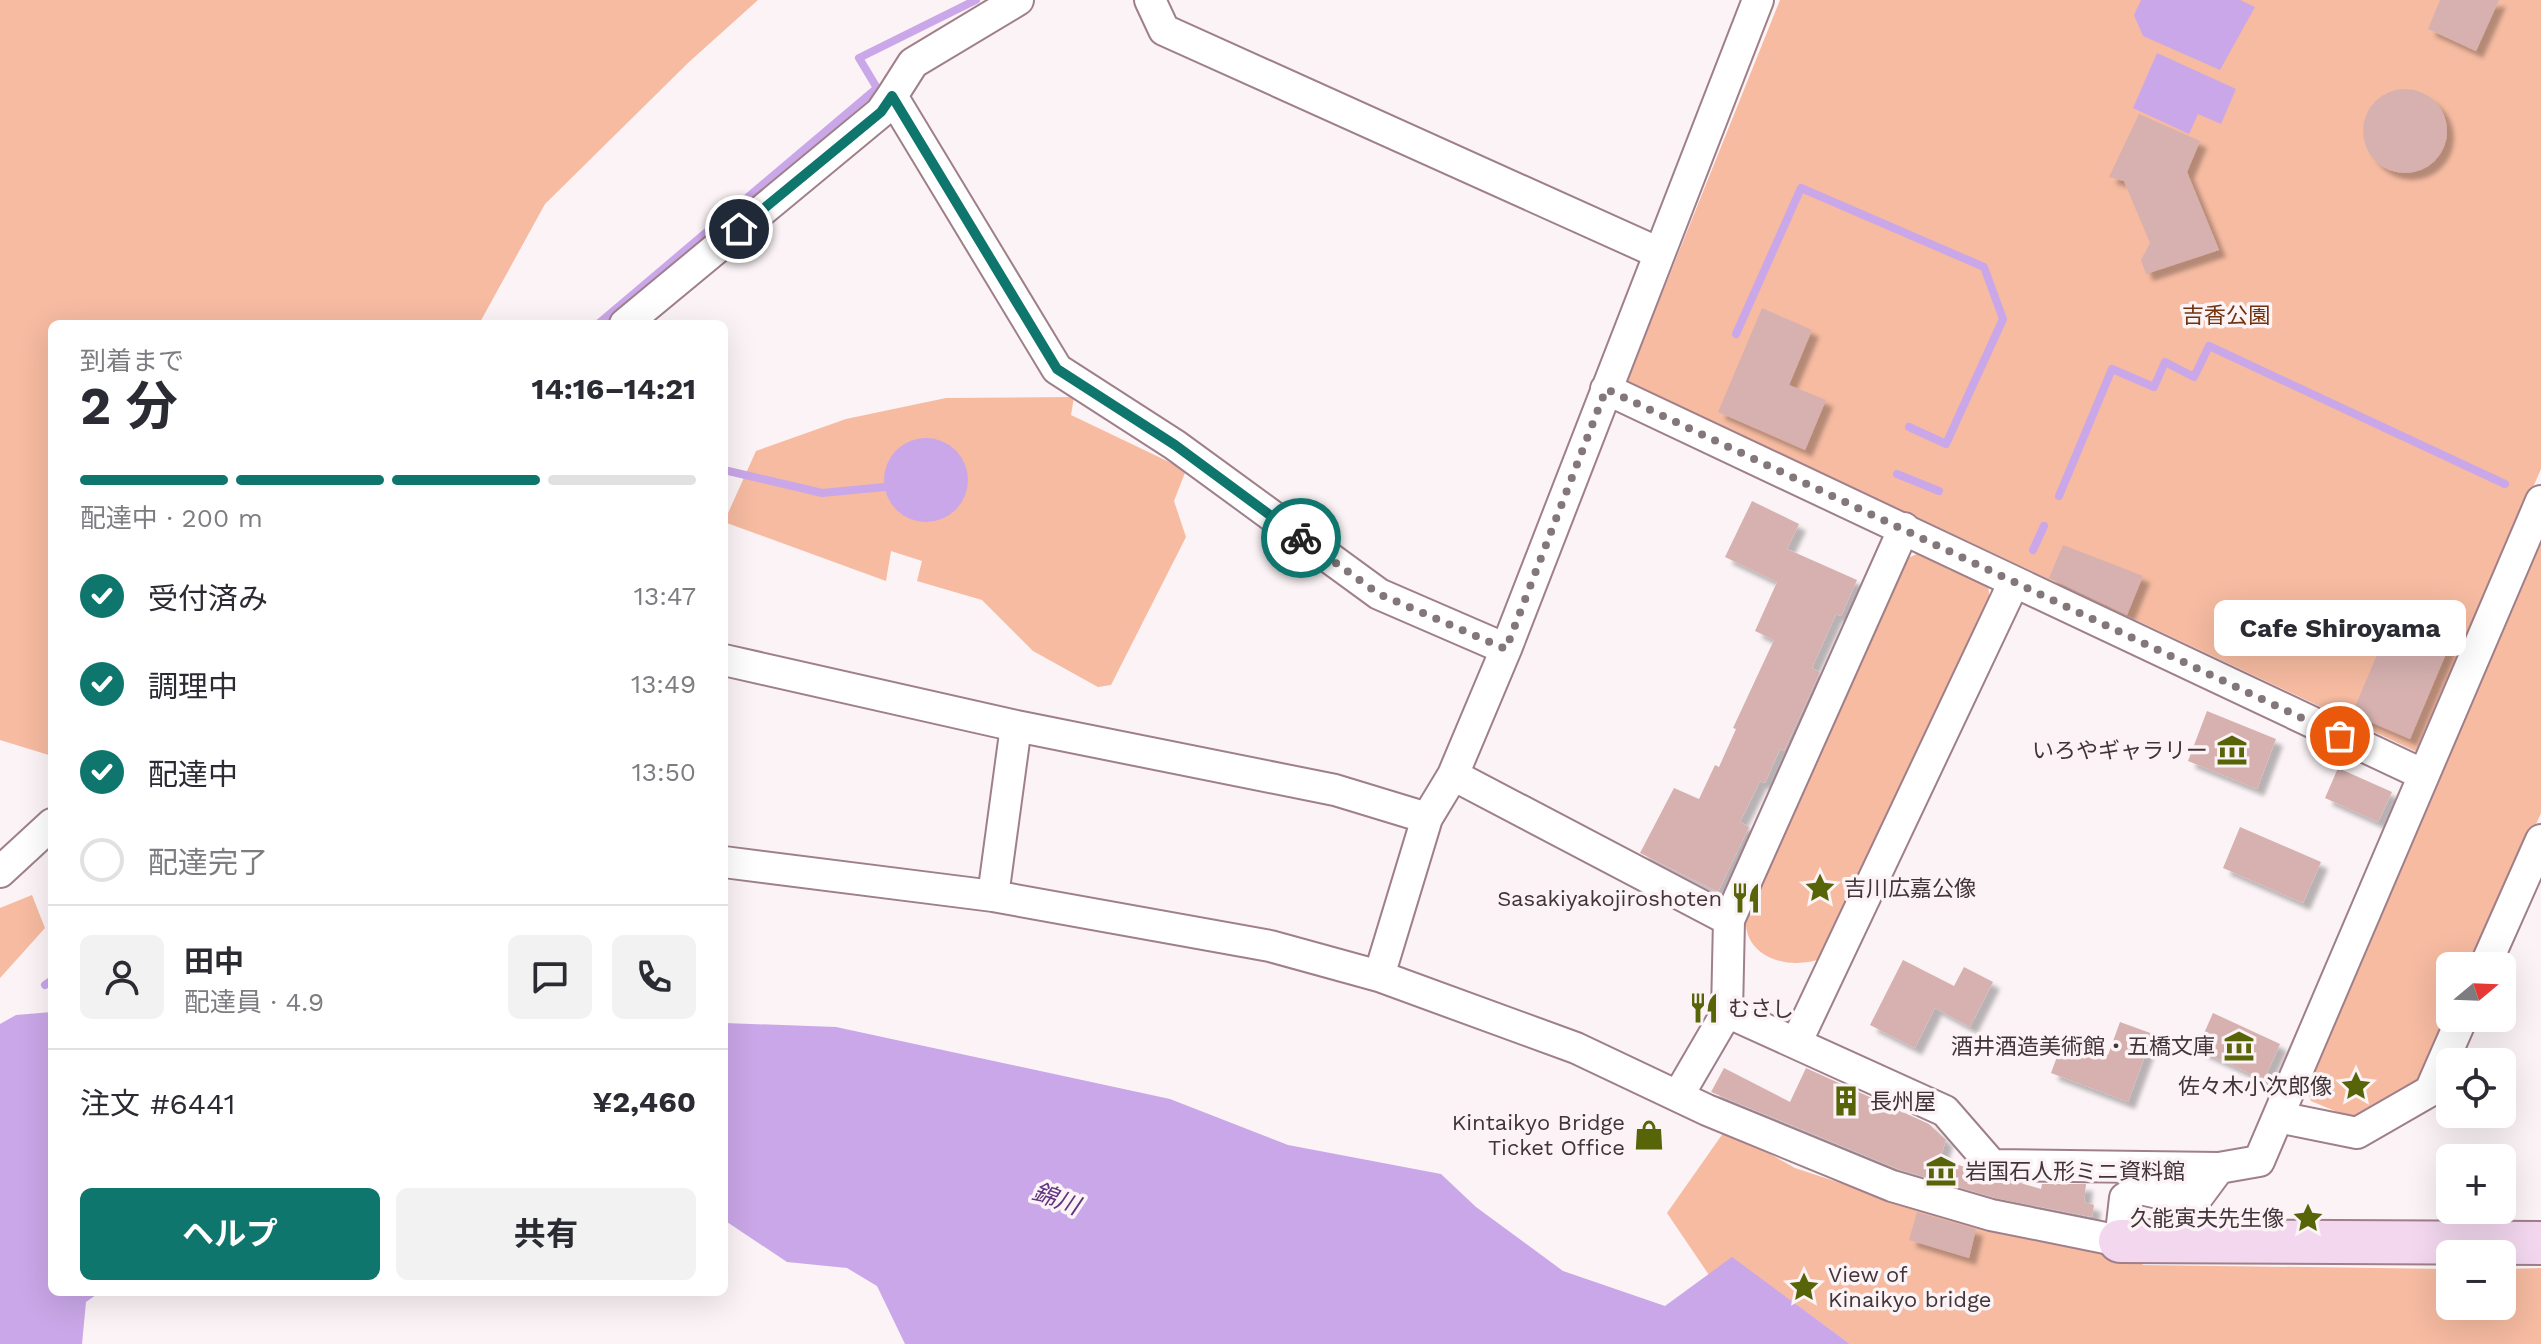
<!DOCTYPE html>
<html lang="ja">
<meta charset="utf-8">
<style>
body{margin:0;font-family:"Work Sans","Noto Sans JP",sans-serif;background:#f2f2f3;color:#2b2b33;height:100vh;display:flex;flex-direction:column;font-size:30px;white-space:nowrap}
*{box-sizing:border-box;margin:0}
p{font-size:26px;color:#7c7c81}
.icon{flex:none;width:44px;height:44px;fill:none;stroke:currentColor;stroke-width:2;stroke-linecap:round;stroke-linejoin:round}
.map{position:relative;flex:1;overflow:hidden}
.side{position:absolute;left:48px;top:320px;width:680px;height:976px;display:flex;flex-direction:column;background:#fff;border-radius:12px;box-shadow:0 8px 32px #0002}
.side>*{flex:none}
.needle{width:52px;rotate:71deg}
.fabs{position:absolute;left:2436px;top:952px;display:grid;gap:16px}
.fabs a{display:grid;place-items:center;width:80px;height:80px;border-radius:12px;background:#fff;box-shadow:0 8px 32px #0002;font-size:40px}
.pin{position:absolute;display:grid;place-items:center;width:68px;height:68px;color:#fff;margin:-34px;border:4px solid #fff;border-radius:50%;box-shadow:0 2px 8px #0007}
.courier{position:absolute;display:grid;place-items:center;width:80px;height:80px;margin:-40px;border:6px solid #0f766e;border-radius:50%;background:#fff;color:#222;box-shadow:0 2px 10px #0007}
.bubble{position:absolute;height:56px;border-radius:12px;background:#fff;box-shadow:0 8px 32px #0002;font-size:26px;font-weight:700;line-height:56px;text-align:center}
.summary em{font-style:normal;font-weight:700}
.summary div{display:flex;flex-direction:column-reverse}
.summary{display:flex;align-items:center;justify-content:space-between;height:136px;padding:0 32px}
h1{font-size:52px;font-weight:700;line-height:60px}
.bar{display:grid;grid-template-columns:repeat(4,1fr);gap:12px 8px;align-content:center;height:96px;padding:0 32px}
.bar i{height:10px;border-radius:6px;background:#e1e1e2}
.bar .current{background:#0f766e}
.bar p{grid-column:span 4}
.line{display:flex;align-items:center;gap:20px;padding:0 32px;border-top:2px solid #e1e1e2}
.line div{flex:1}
.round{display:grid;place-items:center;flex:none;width:84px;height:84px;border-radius:12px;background:#f2f2f3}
ol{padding:0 32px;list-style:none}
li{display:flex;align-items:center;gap:24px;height:88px}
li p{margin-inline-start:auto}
li .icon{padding:8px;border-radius:50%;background:#0f766e;color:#fff;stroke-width:4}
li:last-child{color:#7c7c81}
li i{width:44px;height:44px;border:4px solid #e1e1e2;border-radius:50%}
.primary-button{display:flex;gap:16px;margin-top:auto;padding:16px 32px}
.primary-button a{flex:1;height:92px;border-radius:12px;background:#0f766e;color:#fff;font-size:32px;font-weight:700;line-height:92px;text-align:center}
.primary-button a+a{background:#f2f2f3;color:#2b2b33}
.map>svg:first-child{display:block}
</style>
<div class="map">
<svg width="2541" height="1344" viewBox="0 0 2541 1344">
<defs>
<filter id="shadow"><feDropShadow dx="7" dy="7" stdDeviation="2" flood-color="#0004"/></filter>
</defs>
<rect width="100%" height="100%" fill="#fbf3f5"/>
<path fill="#f6bba1" d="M0,0H758L689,62L545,204L479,324H52V756L0,740Z
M1780,0H2541V469L2417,752L1627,381Z
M1074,397L1071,415L1186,470L1174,501L1186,537L1111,685L1098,687L1033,651L982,600L917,581L922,561L891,551L886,581L724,522L756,451L846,419L946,398Z
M2541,543V813L2472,966H2450V1014L2417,1088L2359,1121L2311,1101L2306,1087Z
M1921,552L1988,585L1990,602L1823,958C1787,972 1737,956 1747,909L1906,559Z
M32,895L45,928L0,978V908Z
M1726,1129L1795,1168L1895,1201L2000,1234L2137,1258L2143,1265L2450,1269V1306H2502V1269L2541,1268V1344H1850L1732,1258L1709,1275L1667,1213Z"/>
<path fill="#caa7e8" d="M2141,0H2240L2255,7L2220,70L2143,36L2134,15Z
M2157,53L2236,89L2221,124L2198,114L2189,134L2133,108Z
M884 480a42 42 0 1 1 84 0a42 42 0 1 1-84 0Z
M52,1012V1292H100L86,1302L82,1344H0V1024L16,1015Z
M724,1023L836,1027L1170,1099L1288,1145L1441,1174L1476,1207L1563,1271L1665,1306L1732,1257L1850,1344H905L877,1286L847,1268L787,1262L724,1220Z"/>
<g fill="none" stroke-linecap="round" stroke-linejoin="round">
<path stroke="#caa7e8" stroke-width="8" d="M598,324L877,88L859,58L976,0
M1736,334L1801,188L1984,267L2003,319L1946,444L1909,427
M724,470L822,493L885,487
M1897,474L1939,491
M2059,496L2112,369L2154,387L2165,362L2194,377L2209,346L2505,484
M2033,550L2044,526
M45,985L52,980"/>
</g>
<path fill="#d6b1b0" filter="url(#shadow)" d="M2440,0H2499L2476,51L2428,29Z
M2363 131a42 42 0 1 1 84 0a42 42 0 1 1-84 0Z
M2139,114L2200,141L2187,172L2219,250L2146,274L2141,260L2150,243L2124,181L2109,177Z
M1762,308L1812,330L1789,385L1826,400L1805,450L1718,412Z
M1752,501L1799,524L1787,549L1857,580L1841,616L1836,614L1812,668L1820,672L1784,751L1780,749L1765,783L1760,781L1740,822L1749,827L1718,892L1640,853L1674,788L1699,799L1715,765L1719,767L1736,729L1733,728L1774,640L1755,631L1777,582L1725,557Z
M2063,545L2143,576L2127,615L2049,578Z
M2395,612L2453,637L2410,739L2352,714Z
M2207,711L2276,739L2257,789L2188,761Z
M2338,768L2392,792L2378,822L2325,798Z
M2240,827L2321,862L2303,903L2223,868Z
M1903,960L1954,986L1964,967L1993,982L1970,1027L1935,1008L1915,1048L1870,1025Z
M2213,1013L2280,1044L2264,1080L2197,1049Z
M2120,1022L2153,1034L2128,1102L2051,1073L2064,1038L2108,1055Z
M1724,1068L1790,1102L1806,1068L1929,1124L1946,1140L1940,1159L1971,1169L1985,1182L2021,1183L2041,1189L2042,1184H2086L2084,1202L2094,1205L2092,1217L1995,1198L1898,1169L1711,1092Z
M1917,1212L1976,1229L1969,1258L1909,1240Z"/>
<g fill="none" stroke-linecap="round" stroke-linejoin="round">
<g stroke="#9f7f89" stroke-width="34">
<path id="street" d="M1018,0L913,63L892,96L1057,369L1175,445L1379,594L1506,649
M1150,0L1164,30L1659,253
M625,324L881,112L892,96
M1606,389L2422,774
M724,660L1016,726L1335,790L1427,818
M1453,775L1729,920
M724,862L993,896L1270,946L1379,976L1576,1048L1707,1110L1892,1186L1991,1215L2120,1241L2125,1198L2140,1189L2182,1198L2199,1195L2219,1168
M0,872L52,824
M993,896L1016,726
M2485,966L2541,840
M1379,976L1427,818L1453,775L1506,649L1758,0
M1727,1012L1945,1111L1992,1165L2219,1168L2259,1161L2541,501
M1797,1041L2014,582
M1678,1096L1727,1012L1729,920L1904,528
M2278,1117L2357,1133L2430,1091L2462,1018"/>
</g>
<g stroke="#9f7f89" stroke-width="46">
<path id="secondary" d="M2120,1241L2541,1243"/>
</g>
<use href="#street" stroke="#fff" stroke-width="30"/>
<use href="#secondary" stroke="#f2d7ee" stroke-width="42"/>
</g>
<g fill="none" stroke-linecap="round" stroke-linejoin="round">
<path stroke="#83777a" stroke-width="8" stroke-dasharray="0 14.4" d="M1301,538L1379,594L1506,649L1606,389L2340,736"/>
<path stroke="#0f766e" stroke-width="10" d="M739,229L881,112L892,96L1057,369L1175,445L1301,538"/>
</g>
<defs>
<g id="museum-bare" transform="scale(2.4)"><path d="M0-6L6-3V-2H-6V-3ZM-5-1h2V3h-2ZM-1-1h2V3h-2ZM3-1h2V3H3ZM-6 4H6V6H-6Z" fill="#576407" stroke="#fbf3f5" stroke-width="2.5" paint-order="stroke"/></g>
<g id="sight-bare" transform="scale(2.4)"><path d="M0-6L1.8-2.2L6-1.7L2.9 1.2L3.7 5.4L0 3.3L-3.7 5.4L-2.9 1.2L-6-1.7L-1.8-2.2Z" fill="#576407" stroke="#fbf3f5" stroke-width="2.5" paint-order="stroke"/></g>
<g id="restaurant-bare" transform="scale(2.4)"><path d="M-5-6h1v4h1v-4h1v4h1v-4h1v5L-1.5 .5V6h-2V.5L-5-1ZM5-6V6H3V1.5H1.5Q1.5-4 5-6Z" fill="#576407" stroke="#fbf3f5" stroke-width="2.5" paint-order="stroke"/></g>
<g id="building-bare" transform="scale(2.4)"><path d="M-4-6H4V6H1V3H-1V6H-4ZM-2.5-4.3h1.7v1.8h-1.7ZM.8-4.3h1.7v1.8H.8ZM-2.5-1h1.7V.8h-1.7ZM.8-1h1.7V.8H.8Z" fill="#576407" stroke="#fbf3f5" stroke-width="2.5" paint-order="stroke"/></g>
<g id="shop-bare" transform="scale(2.4)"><path d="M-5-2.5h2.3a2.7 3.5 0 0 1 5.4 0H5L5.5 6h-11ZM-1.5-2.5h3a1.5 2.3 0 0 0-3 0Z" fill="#576407" stroke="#fbf3f5" stroke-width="2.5" paint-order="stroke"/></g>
</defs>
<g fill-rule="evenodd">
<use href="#museum-bare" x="2232" y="750"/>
<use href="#sight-bare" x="1820" y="888"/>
<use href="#restaurant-bare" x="1746" y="898"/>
<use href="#restaurant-bare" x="1704" y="1008"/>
<use href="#museum-bare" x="2239" y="1046"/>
<use href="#sight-bare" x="2356" y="1086"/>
<use href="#building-bare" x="1846" y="1101"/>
<use href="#shop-bare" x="1649" y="1135"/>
<use href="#museum-bare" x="1941" y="1171"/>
<use href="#sight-bare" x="2308" y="1218"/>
<use href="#sight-bare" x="1804" y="1287"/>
</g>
<g text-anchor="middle" stroke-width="7" stroke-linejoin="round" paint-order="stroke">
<g font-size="22" fill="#72320e" stroke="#fbf3f5">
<text x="2226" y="323">吉香公園</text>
</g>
<g font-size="22" fill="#423438" stroke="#fbf3f5" text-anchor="end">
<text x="2208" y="758">いろやギャラリー</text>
<text x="1844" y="896" text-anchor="start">吉川広嘉公像</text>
<text x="1722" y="906">Sasakiyakojiroshoten</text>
<text x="1728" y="1016" text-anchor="start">むさし</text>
<text x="2215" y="1054">酒井酒造美術館・五橋文庫</text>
<text x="2332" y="1094">佐々木小次郎像</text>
<text x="1870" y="1109" text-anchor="start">長州屋</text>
<text x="1625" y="1130">Kintaikyo Bridge<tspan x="1625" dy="25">Ticket Office</tspan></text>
<text x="1965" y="1179" text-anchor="start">岩国石人形ミニ資料館</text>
<text x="2284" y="1226">久能寅夫先生像</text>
<text x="1828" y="1282" text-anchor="start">View of<tspan x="1828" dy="25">Kinaikyo bridge</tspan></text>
</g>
<g font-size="24" font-style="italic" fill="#613581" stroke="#fbf3f5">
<text transform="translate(1056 1199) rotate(20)" y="8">錦川</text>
</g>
</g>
</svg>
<div class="fabs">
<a><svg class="needle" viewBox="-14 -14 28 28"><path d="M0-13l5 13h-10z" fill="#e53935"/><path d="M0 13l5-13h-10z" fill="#7c7c81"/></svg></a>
<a><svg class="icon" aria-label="locate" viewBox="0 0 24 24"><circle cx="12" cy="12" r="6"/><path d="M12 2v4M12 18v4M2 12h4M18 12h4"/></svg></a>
<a>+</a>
<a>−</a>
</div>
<div class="pin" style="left:2340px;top:736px;background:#ea580c"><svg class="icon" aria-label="bag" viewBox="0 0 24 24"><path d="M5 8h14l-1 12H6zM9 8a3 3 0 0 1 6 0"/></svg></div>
<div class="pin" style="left:739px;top:229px;background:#1f2937"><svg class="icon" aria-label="home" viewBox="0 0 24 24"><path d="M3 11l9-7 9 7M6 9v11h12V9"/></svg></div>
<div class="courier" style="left:1301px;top:538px"><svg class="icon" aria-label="bike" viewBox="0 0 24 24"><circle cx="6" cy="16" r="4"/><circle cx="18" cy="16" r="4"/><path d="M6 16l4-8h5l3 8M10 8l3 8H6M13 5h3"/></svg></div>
<div class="bubble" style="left:2214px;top:600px;width:252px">Cafe Shiroyama</div>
<section class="side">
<div class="summary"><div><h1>2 分</h1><p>到着まで</p></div><em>14:16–14:21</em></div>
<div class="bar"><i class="current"></i><i class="current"></i><i class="current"></i><i></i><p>配達中 · 200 m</p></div>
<ol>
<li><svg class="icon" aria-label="check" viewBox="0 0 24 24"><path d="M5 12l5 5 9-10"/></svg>受付済み<p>13:47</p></li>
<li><svg class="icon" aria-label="check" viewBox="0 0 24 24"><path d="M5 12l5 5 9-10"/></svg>調理中<p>13:49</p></li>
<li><svg class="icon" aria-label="check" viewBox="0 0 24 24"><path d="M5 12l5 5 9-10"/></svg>配達中<p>13:50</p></li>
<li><i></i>配達完了</li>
</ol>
<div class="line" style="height:144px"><a class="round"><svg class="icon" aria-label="person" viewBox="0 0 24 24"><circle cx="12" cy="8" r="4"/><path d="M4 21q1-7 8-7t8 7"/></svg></a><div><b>田中</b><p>配達員 · 4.9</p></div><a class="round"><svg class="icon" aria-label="chat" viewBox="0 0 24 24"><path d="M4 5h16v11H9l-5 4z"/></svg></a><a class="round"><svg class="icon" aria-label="phone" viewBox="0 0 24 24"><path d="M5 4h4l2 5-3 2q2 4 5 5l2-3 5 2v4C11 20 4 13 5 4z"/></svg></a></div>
<div class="line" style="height:104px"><div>注文 #6441</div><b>¥2,460</b></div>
<div class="primary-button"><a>ヘルプ</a><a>共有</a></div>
</section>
</div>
